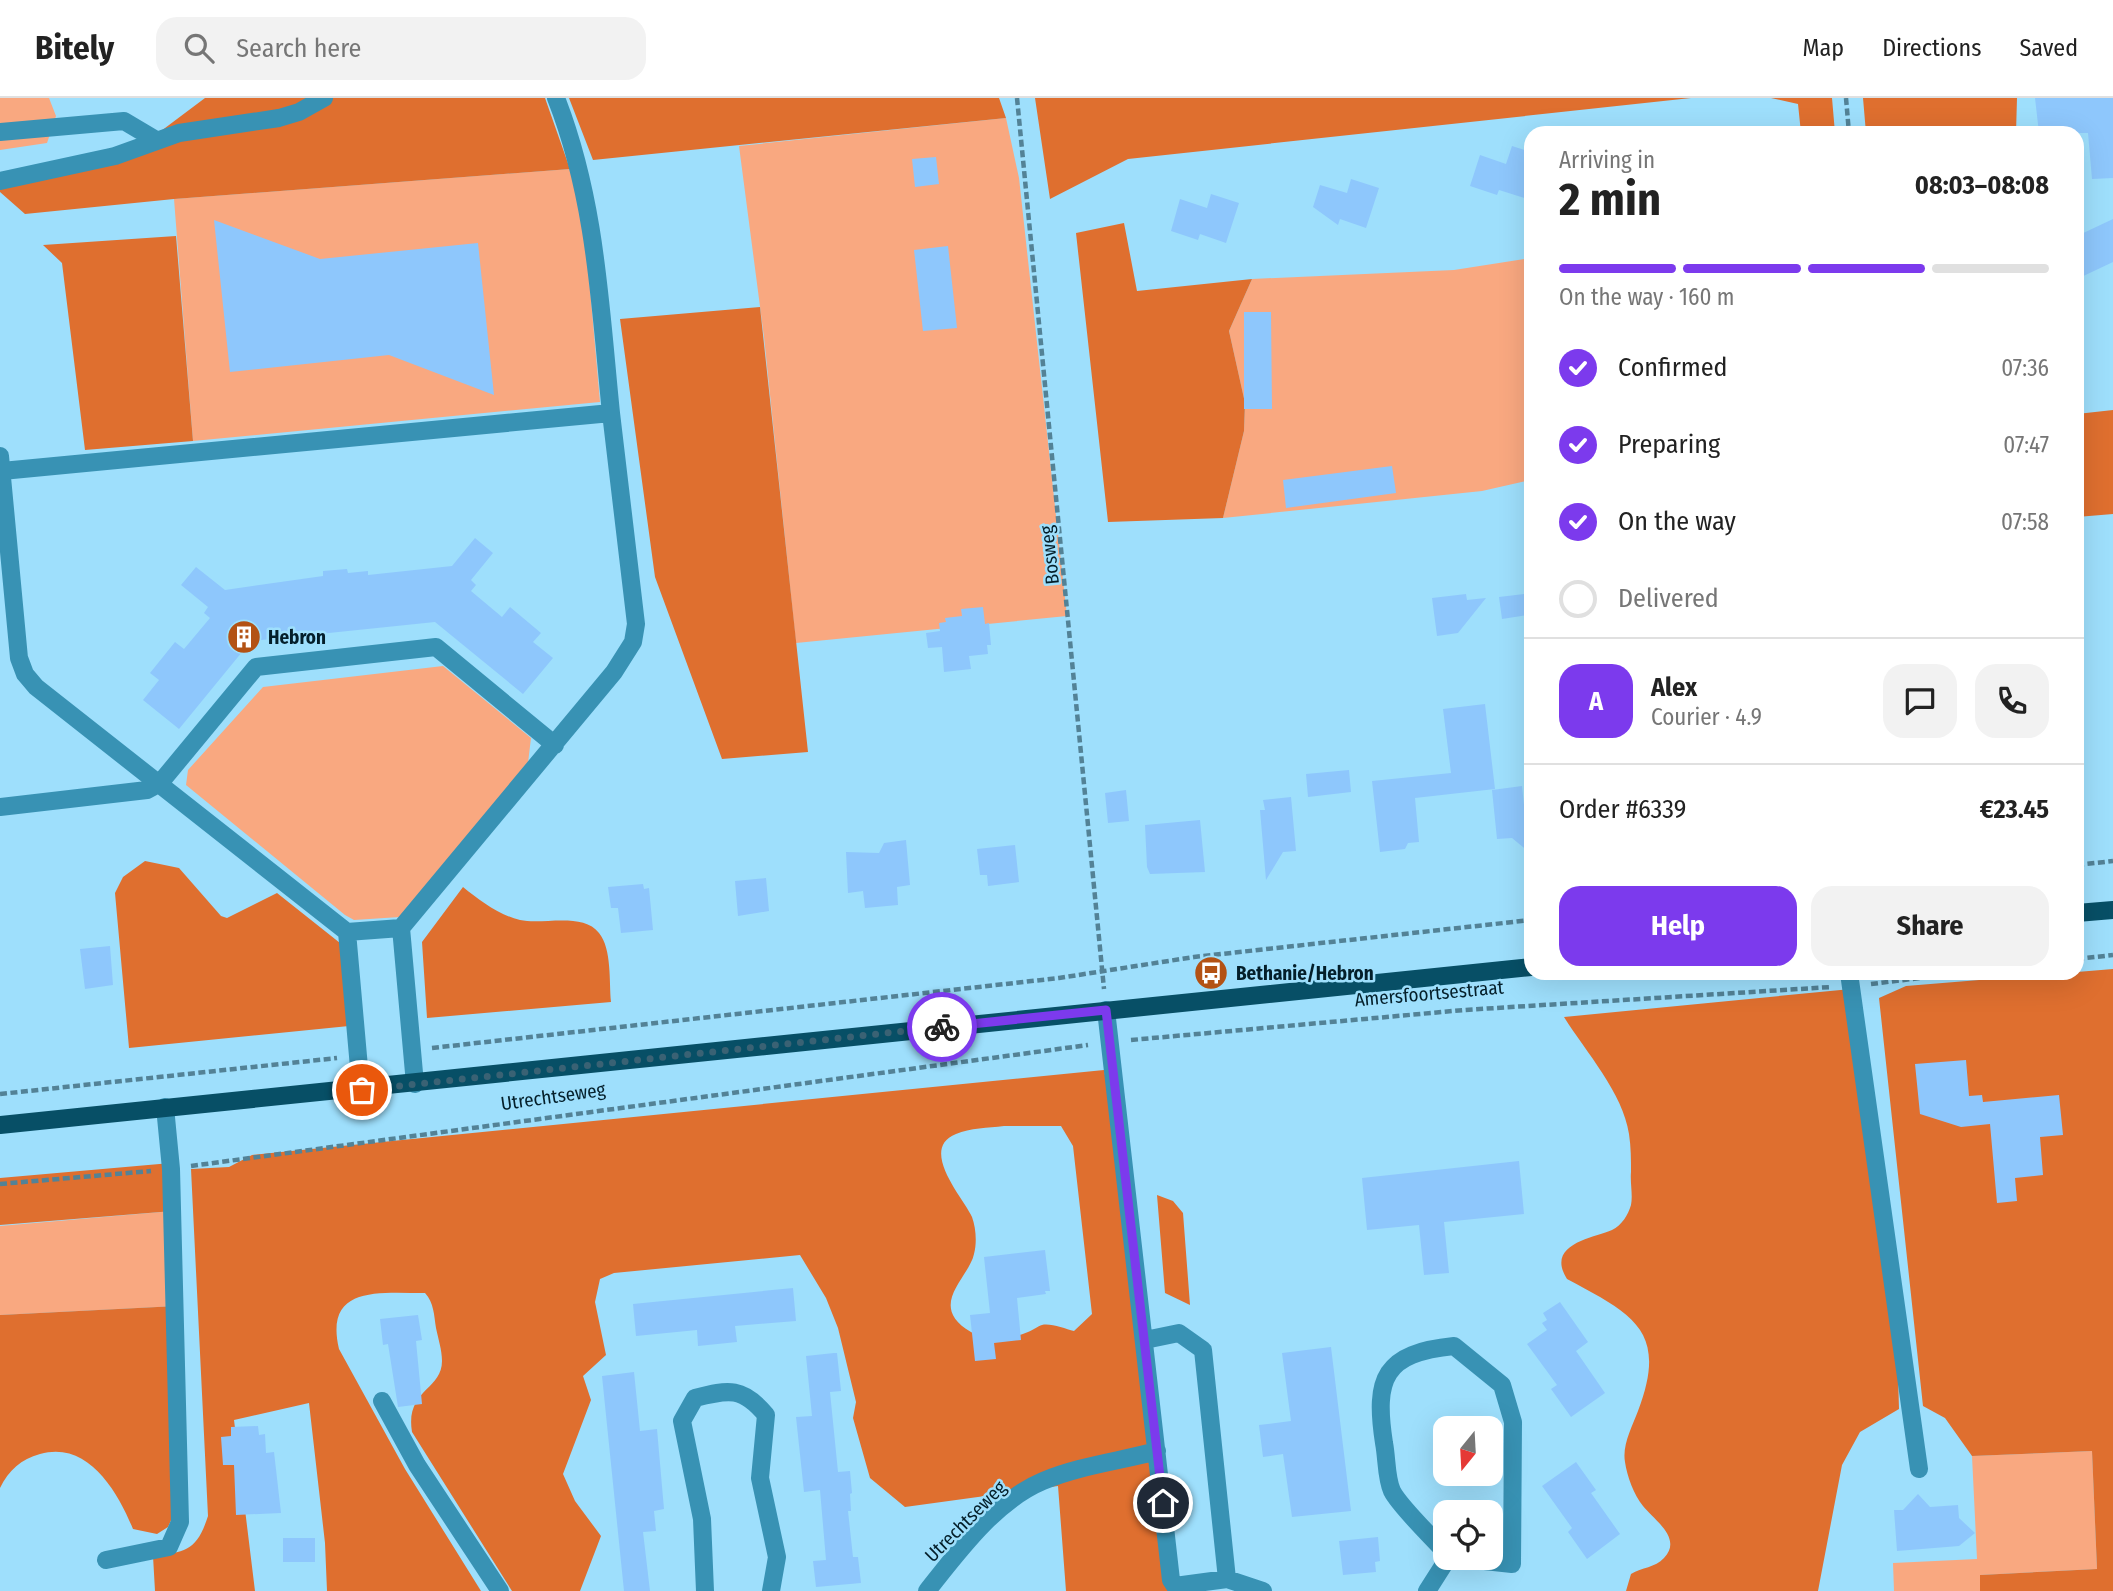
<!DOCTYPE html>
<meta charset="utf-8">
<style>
body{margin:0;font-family:"Fira Sans Condensed",sans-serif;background:#f2f2f2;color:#222;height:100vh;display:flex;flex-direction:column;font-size:26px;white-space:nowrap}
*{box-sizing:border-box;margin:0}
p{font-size:23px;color:#767676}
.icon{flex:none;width:38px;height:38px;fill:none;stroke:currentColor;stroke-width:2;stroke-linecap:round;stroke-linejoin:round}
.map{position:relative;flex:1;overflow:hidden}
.sheet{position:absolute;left:1524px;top:28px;width:560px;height:854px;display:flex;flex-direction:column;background:#fff;border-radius:21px;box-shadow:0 7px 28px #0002}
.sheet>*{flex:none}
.needle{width:46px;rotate:198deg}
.buttons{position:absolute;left:1433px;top:1318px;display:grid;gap:14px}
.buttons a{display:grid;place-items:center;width:70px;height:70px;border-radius:14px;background:#fff;box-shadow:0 7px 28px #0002;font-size:35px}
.pin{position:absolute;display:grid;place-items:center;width:60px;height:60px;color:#fff;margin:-30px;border:4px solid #fff;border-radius:50%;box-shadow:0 2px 7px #0007}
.courier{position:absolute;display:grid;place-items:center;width:70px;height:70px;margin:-35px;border:5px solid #7c3aed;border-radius:50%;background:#fff;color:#222;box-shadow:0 2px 9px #0007}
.overview em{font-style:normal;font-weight:700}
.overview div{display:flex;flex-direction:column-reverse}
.overview{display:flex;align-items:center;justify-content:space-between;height:119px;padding:0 35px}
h1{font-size:46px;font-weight:700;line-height:52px}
.bar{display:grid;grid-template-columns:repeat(4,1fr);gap:10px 7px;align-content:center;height:84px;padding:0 35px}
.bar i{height:9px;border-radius:5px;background:#e0e0e0}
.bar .current{background:#7c3aed}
.bar p{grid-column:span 4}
.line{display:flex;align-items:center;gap:18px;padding:0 35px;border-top:2px solid #e0e0e0}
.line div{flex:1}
.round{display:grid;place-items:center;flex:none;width:74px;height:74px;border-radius:21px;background:#f2f2f2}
ol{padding:0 35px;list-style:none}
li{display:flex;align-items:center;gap:21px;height:77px}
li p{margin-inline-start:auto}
li .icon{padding:7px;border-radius:50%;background:#7c3aed;color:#fff;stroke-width:4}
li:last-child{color:#767676}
li i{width:38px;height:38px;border:4px solid #e0e0e0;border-radius:50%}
.button{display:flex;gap:14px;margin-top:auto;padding:14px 35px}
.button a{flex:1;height:80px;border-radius:21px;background:#7c3aed;color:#fff;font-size:28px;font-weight:700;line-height:80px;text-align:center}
.button a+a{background:#f2f2f2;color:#222}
header{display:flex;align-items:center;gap:42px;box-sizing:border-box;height:98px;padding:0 35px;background:#fff;border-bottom:2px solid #e0e0e0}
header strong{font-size:33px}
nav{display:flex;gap:38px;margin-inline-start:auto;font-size:24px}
.search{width:490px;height:63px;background:#f2f2f2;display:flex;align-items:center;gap:18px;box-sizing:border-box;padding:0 24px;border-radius:21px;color:#767676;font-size:26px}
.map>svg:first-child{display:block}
</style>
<header>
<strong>Bitely</strong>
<div class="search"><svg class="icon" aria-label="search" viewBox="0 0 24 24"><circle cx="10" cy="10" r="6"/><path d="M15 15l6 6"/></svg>Search here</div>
<nav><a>Map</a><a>Directions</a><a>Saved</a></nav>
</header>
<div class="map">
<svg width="2113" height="1493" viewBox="0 0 2113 1493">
<rect width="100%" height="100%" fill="#9edffc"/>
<path fill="#f9a880" d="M0,0H49L56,18L47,45L0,52Z
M1006,20L1019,80L1067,518L796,545L764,239L739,48Z
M570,71L585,134L600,304L193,343L174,101Z
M1531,160V382L1482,393L1223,420L1244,333L1245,305L1229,233L1252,181L1454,172Z
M443,568L531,640L528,665L400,819L354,822L345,817L186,687L188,672L263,589Z
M173,1113L177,1208L0,1217V1128Z
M2092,1353L2097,1471L1980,1477V1493H1894L1893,1465L1977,1461L1972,1358Z"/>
<path fill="#df6f2f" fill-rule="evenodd" d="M205,0H545L570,71L174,101L25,116L0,94V77L74,66L157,36Z
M569,0H999L1006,20L593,62Z
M1035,0H1691L1128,61L1050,101Z
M1771,0H1832L1835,35H1801L1798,6Z
M1863,0H2017L2016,35H1866Z
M1124,125L1137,193L1252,181L1229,233L1245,305L1244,333L1223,420L1108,424L1076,135Z
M176,138L193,343L85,352L62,165L43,147Z
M760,209L808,654L722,661L655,479L620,221Z
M2113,312V416L2077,419V316Z
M145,763L179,770L221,818L227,820L277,795L340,845L349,928L129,950L115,795L123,779Z
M463,789C479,802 499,817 520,822C543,827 583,814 599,835C612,851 609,884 611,904L427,920L422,844Z
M2113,871V1493H1980V1477L2097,1471L2092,1353L1972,1358L1945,1320L1923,1308L1879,900L1906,888Z
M1851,891L1898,1277L1899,1311L1860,1334L1842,1367L1818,1493H1626L1631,1476C1642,1469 1655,1470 1664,1460C1683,1440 1654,1422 1643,1408C1634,1397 1627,1378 1625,1364C1622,1347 1632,1329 1638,1313C1669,1232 1632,1216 1567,1181C1545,1146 1593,1140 1612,1132C1622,1127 1628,1117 1631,1107C1633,1097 1630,1085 1631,1074C1631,1062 1631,1049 1629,1036C1623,995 1586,954 1564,919Z
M1104,972L1111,1008L1170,1493H1066L1058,1388L905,1409L870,1380L853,1320L856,1304L838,1230L826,1200L800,1157L614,1175L600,1181L595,1204L606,1257L583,1278L591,1302L563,1376L575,1403L601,1438L580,1493H512L412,1334C405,1292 442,1292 442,1263C442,1252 438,1240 436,1230C434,1217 434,1205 425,1195C379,1195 324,1187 339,1251L405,1371L481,1493H327L325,1445L309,1305L234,1322L255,1493H155L153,1458C187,1454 197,1452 208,1418L191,1071L229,1069L252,1057ZM1004,1028H1061L1073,1048L1092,1216L1074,1233C1065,1231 1051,1225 1042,1227C1038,1228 1033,1232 1028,1234C1011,1241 987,1244 971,1234C926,1208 969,1180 974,1156C977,1145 976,1130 972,1119C964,1101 918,1051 956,1036C970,1030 988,1030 1004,1028Z
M171,1065L173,1113L0,1127V1080Z
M1157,1097L1173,1103L1183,1115L1190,1207L1165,1195Z
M177,1208L187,1387L168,1429L157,1436L133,1431C118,1394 88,1342 40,1356C21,1361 9,1372 0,1390V1217Z"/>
<path fill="#8ec7fc" d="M2035,0H2113V80L2092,81L2088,35H2039Z
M1512,48L1531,54V102L1499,92L1497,97L1470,88L1480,57L1506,66Z
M936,59L939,86L915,89L912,61Z
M1351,81L1379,90L1366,130L1340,121L1338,127L1313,109L1320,87L1347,95Z
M1211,96L1239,105L1226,145L1200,136L1198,142L1171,133L1180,101L1207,110Z
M2113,121V164L2077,181V138Z
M214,122L320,161L478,145L494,297L389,257L230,274Z
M948,148L957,230L923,233L914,152Z
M1244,214H1271L1272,311H1244Z
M1392,368L1396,395L1286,410L1283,382Z
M475,440L493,455L471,482L476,487L471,493L502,519L510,509L541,535L533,544L553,560L523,596L435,524L251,543L179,631L143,602L159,582L150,575L175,544L184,551L210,520L204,515L208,509L181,487L196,469L225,492L323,478V473L347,471L348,475L368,473V477L452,468Z
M1466,496L1467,502L1486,500L1458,535L1437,538L1432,500Z
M1524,496L1528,517L1502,521L1499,499Z
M983,509L985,526L989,525L991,547H987L988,556L969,558L971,571L944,574L942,549L928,550L926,535L940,533L939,525L946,524L945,520L962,518L961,511Z
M1485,606L1495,691L1415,700L1419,744L1408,745L1405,751L1380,754L1372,683L1451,675L1443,611Z
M1349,672L1351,694L1308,699L1306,676Z
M1522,688L1529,754L1512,740L1497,741L1492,692Z
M1126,692L1129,723L1108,725L1105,695Z
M1291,699L1296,753L1283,754L1266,782L1260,712H1265L1263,702Z
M1200,722L1205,774L1150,776L1147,769L1145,727Z
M906,742L910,787L897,789L898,807L865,810L863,793L848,795L846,754L879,755L884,745Z
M1015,747L1019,784L988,788L987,777H980L977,751Z
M766,780L769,813L738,818L735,783Z
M643,786L644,791L649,790L653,832L621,835L618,810H611L608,789Z
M110,848L113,887L85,891L80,851Z
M1966,962L1969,998L1982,997L1983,1004L2059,997L2063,1037L2040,1039L2043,1077L2015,1080L2017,1103L1997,1105L1990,1026L1961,1029L1920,1016L1915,966Z
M1519,1063L1524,1116L1444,1124L1449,1175L1424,1177L1419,1127L1367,1132L1362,1080Z
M1045,1152L1050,1193H1045L1046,1196L1017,1200L1021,1242L994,1245L996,1261L975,1263L970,1217L990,1215L984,1159Z
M793,1190L796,1223L735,1228L737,1244L698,1248L697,1232L636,1238L633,1206Z
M1560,1204L1588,1244L1576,1253L1605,1295L1571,1319L1551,1291L1557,1287L1527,1246L1547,1232L1542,1225L1547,1222L1543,1215Z
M418,1217L422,1242L416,1243L422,1306L398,1309L388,1246L383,1247L380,1221Z
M1331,1249L1351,1413L1292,1419L1283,1356L1263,1359L1259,1327L1291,1323L1282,1255Z
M834,1255H837L841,1293L830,1294L838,1374L850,1373L852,1395L850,1396L851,1413H848L853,1459H858L861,1485L816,1489L813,1463L826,1462L820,1392L804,1394L796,1319L812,1318L806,1258Z
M634,1274L640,1333L657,1331L664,1411L654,1413L656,1433L643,1434L650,1493H624L602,1278Z
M258,1328L259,1337L265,1336L266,1355L274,1354L281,1415L236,1417L234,1367H223L221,1339L231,1338V1329Z
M1576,1364L1596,1392L1591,1395L1620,1436L1587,1461L1568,1434L1572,1430L1542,1388Z
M1918,1396L1930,1409L1958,1407L1959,1420L1975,1435L1959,1448L1897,1453L1894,1412H1903Z
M1378,1439L1380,1463L1375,1464L1376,1474L1343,1477L1339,1443Z
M283,1440H315V1464H283Z"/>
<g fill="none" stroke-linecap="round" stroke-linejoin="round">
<path stroke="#538296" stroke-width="4.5" stroke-dasharray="7 3.5" stroke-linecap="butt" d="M1017,0L1104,891
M1846,0L1849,35
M2077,767L2113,763
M2077,861L2113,857
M1871,886L1961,875
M1131,942L1464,912L1831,889
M432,950L1059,880L1194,859L1531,822
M0,996L337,960
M191,1068L1088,947
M0,1086L151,1073"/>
<path stroke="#3892b4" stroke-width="18" d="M556,0C596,102 600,207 611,315
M0,34L124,23L156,42
M0,83L115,58L179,35L279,20L299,14L324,0
M0,358L19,560L25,576L36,589L347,834L401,830
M2,373L611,315L636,526L633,544L614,574L401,830L415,986
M0,709L147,692L160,685L256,569L436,549L555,647
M347,834L361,992
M1849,875L1919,1371
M1106,912L1171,1482L1175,1488L1227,1481L1263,1493
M1145,1242L1179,1235L1203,1252L1227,1481
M382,1303L417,1367L500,1493
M1446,1455C1433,1440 1400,1409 1392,1393C1386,1380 1387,1360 1384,1345C1374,1280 1384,1255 1454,1248L1502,1287L1513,1324L1512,1466L1457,1460
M106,1462L169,1449L180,1424L171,1071L165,1009
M705,1493L702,1421L682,1323L695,1300C729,1291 743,1289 766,1317L760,1380L777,1459L771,1493
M927,1493C958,1454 995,1403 1043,1383C1078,1368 1120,1363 1157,1353
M1427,1493L1448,1460"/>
<path stroke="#074f66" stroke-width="18" d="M2077,815L2113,812
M0,1027L1531,869"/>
</g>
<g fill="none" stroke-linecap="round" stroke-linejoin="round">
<path stroke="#3a6274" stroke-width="7" stroke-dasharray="0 12.6" d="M362,992L942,929"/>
<path stroke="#7c3aed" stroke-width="9" d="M942,929L1106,912L1163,1405"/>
</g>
<defs>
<g id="building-disc" transform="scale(1.75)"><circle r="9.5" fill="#b35214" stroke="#9edffc"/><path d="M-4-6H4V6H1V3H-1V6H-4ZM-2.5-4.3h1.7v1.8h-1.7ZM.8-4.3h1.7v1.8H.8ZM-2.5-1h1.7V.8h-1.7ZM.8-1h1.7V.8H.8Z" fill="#fff"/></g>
<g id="bus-disc" transform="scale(1.75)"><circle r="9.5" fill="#b35214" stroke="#9edffc"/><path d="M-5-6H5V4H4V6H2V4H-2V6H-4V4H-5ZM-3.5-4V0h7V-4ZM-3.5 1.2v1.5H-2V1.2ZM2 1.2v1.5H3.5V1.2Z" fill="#fff"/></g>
</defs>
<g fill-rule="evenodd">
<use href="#building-disc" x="244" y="539"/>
<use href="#bus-disc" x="1211" y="875"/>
</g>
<g text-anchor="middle" stroke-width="5" stroke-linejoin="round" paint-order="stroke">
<g font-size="19" fill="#041f2a" stroke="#9edffc">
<text transform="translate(1049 457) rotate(-96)" y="7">Bosweg</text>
<text transform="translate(1429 895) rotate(-5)" y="7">Amersfoortsestraat</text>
<text transform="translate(553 998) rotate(-8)" y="7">Utrechtseweg</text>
<text transform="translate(965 1423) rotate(-45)" y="7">Utrechtseweg</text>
</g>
<g font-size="19" font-weight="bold" fill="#041f2a" stroke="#9edffc" text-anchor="start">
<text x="268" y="546">Hebron</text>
<text x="1236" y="882">Bethanie/Hebron</text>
</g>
</g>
</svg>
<div class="buttons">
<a><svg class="needle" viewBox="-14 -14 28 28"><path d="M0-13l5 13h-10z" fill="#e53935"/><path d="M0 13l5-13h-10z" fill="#767676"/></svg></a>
<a><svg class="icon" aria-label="locate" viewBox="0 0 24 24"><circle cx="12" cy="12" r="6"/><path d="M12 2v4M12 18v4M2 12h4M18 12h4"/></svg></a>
</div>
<div class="pin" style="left:362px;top:992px;background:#ea580c"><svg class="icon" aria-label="bag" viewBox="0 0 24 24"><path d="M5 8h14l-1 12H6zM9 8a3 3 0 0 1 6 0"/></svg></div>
<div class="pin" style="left:1163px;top:1405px;background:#1f2937"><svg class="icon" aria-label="home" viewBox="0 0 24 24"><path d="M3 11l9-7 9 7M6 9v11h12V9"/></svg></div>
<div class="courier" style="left:942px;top:929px"><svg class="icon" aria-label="bike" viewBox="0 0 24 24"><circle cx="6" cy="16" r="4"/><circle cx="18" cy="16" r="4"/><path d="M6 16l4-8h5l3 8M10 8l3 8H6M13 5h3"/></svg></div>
<section class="sheet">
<div class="overview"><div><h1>2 min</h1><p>Arriving in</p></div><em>08:03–08:08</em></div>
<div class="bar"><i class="current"></i><i class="current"></i><i class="current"></i><i></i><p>On the way · 160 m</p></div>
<ol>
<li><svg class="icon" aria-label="check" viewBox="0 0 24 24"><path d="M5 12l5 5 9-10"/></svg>Confirmed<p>07:36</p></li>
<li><svg class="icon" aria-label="check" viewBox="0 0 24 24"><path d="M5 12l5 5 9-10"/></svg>Preparing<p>07:47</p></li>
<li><svg class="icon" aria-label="check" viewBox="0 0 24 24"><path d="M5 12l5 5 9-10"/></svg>On the way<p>07:58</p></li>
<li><i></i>Delivered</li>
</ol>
<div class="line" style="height:126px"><b class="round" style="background:#7c3aed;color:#fff">A</b><div><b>Alex</b><p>Courier · 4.9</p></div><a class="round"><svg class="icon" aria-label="chat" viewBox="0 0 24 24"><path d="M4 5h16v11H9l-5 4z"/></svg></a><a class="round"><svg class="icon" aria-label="phone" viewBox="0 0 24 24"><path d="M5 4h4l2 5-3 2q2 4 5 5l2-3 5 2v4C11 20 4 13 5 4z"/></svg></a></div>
<div class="line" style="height:91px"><div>Order #6339</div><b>€23.45</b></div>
<div class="button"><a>Help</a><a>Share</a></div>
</section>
</div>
